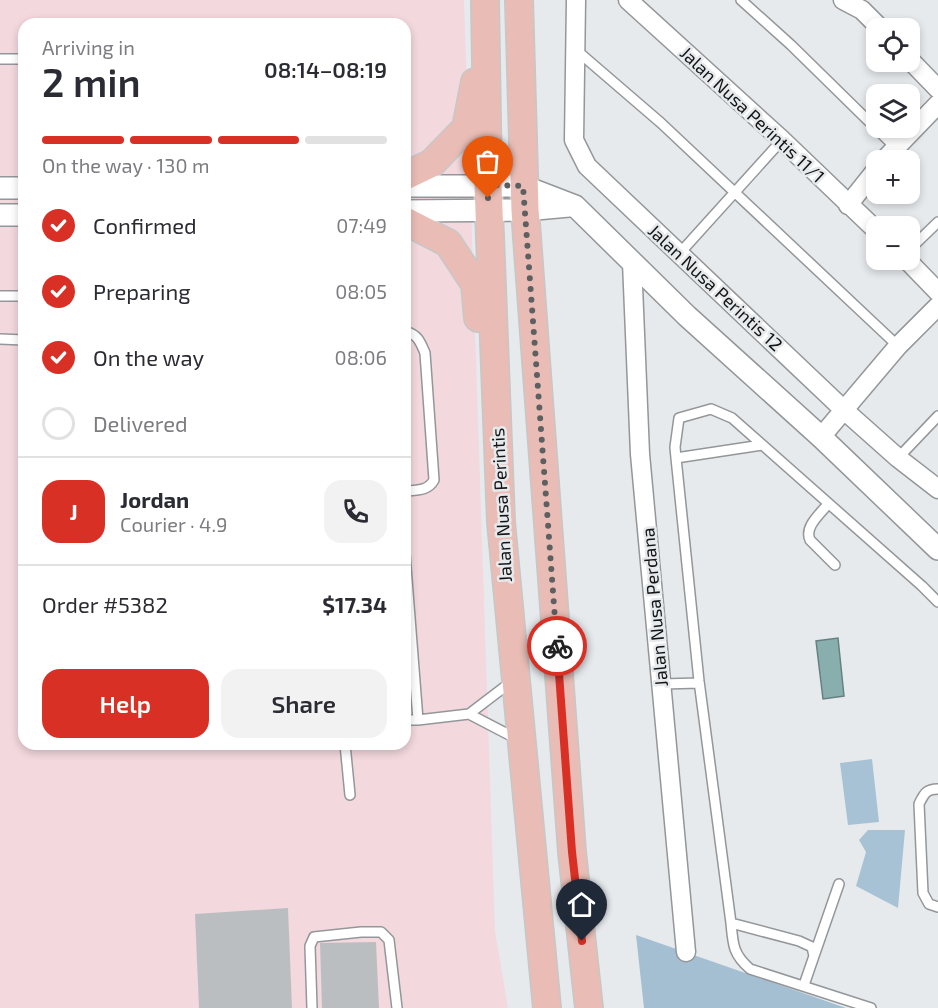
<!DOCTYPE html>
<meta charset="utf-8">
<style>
body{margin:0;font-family:"Exo 2",sans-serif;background:#f2f2f3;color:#2b2b33;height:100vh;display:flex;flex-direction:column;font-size:22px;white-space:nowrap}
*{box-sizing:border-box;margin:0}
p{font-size:20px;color:#7c7c81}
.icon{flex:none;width:33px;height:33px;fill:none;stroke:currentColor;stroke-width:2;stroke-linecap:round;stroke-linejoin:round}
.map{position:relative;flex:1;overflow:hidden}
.side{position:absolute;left:18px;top:18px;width:393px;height:732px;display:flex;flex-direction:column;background:#fff;border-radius:18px;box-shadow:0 3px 9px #0003}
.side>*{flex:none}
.buttons{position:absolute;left:866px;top:18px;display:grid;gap:12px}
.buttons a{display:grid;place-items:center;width:54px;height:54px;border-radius:12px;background:#fff;box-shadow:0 3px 9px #0003;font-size:30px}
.pin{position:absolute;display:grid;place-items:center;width:51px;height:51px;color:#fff;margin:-62px -26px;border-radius:50% 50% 50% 0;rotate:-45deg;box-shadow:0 0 6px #0007}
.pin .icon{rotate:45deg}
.courier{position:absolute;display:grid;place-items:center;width:60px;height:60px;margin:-30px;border:4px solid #d93025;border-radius:50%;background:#fff;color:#222;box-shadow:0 2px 8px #0007}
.headline em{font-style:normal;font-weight:600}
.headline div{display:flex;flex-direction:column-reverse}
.headline{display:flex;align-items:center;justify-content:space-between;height:102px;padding:0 24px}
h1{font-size:39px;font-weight:600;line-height:45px}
.bar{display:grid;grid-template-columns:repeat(4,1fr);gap:9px 6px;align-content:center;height:72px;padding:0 24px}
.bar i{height:8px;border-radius:4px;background:#e1e1e2}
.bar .active{background:#d93025}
.bar p{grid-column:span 4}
.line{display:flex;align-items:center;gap:15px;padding:0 24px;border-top:2px solid #e1e1e2}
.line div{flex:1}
.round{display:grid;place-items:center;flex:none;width:63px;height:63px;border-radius:18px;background:#f2f2f3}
ol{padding:0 24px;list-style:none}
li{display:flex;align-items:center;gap:18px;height:66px}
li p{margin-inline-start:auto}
li .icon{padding:6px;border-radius:50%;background:#d93025;color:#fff;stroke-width:4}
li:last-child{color:#7c7c81}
li i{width:33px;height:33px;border:3px solid #e1e1e2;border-radius:50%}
.button{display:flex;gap:12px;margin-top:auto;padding:12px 24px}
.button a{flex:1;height:69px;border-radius:18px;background:#d93025;color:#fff;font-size:24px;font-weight:600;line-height:69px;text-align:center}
.button a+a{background:#f2f2f3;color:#2b2b33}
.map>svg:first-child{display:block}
</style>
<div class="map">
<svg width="938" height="1008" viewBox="0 0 938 1008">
<rect width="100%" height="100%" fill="#e7eaed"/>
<path fill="#f3d8de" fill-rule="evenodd" d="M0,0H464L495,931L508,1008H0ZM24,24H405V744H24Z"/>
<path fill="#a8c2d5" d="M872,759L879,822L848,825L840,763Z
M868,830H905L898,908L856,886L866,852L859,840Z"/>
<path fill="#a4bed2" d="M636,935L846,1008H644Z"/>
<path fill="#89aeae" stroke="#668080" stroke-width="1.5" d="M838,638L844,696L823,699L816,641Z"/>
<path fill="#bbbec0" d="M288,908L292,1008H199L195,914Z
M376,942L379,1008H322L320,943Z"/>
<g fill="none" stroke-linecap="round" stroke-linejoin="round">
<g stroke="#949799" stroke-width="12">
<path id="service" d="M741,0L791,45L895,147
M575,49L661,123L898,346
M0,59H24
M909,250L938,222
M679,254L782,140
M0,296H24
M405,331C418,335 420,341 425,353L434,480C428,491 417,490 405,491
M0,339L24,340
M676,458L762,445
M898,458L938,416
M828,504C820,514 804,527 810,540L835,565
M405,554L418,720
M662,684L699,683
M469,714L517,739
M405,720H418L469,714L511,682
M345,744L350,795
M938,789C926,789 924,794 919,804L923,893L929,904L938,907
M731,923C733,945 733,954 750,969L871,1008
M814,956L839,884
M804,985L814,956L812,947L799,941L731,923L699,681L676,458L675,447L679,418L711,409L732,418L922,586L938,602
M312,1008L310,946L314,937L361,932H381L389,940L397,1008"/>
</g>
<g stroke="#949799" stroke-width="21">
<path id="minor" d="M576,0L574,140L587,166L844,410L898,458L938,489
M628,0L782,140L876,230
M843,0L862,10L880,28
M909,59L938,89
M884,160L938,104
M848,205L876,170
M907,260L938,292
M632,262L640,454L686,952
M821,437L898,346L938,306"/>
</g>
<g stroke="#949799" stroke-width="24">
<path id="tertiary" d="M405,186H523L575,206L687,316L821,437L938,549
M0,188H24
M405,211L525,210L569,206
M0,215H24"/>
</g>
<g stroke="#c6c7c7" stroke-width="30">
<path id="primary" d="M485,0L488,185L501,522L547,1008
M519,0L525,210L572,852L589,1008
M405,176L432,163L466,128L475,82
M405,221L448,243L475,284L478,318"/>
</g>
<use href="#service" stroke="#fff" stroke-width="9"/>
<use href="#minor" stroke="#fff" stroke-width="18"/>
<use href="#tertiary" stroke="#fff" stroke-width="21"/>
<use href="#primary" stroke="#e9bdb5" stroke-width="27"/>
</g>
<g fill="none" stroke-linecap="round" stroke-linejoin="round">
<path stroke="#5d5f61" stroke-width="6" stroke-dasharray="0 10.8" d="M488,198V185L523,186L557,646"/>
<path stroke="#d93025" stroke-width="8" d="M557,646L572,852L582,941"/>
</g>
<g text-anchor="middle" stroke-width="5" stroke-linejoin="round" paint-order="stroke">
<g font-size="18" fill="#131415" stroke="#e7eaed">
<text transform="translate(752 115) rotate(43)" y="6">Jalan Nusa Perintis 11/1</text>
<text transform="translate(715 288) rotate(43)" y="6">Jalan Nusa Perintis 12</text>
<text transform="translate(502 505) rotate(-93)" y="6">Jalan Nusa Perintis</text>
<text transform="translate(655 607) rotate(-95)" y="6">Jalan Nusa Perdana</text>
</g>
</g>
</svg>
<div class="buttons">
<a><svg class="icon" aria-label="locate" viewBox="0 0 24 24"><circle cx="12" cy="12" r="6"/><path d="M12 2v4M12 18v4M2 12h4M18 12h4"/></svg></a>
<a><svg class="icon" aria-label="layers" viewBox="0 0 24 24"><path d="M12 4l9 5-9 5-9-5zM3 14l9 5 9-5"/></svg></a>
<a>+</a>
<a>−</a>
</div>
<div class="pin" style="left:488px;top:198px;background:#ea580c"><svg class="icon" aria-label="bag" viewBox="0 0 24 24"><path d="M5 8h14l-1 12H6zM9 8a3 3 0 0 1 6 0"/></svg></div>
<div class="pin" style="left:582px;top:941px;background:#1f2937"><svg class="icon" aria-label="home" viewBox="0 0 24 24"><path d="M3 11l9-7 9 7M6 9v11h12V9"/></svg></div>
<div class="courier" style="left:557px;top:646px"><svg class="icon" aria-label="bike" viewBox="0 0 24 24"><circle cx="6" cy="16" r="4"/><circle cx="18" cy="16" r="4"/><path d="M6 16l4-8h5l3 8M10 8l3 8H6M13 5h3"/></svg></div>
<section class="side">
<div class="headline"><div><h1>2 min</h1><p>Arriving in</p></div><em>08:14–08:19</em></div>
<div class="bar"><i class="active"></i><i class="active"></i><i class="active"></i><i></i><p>On the way · 130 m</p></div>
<ol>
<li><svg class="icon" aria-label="check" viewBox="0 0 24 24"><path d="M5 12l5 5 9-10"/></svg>Confirmed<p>07:49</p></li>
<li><svg class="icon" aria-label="check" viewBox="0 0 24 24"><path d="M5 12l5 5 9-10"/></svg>Preparing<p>08:05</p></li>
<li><svg class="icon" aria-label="check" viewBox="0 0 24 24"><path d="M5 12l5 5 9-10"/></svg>On the way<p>08:06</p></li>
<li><i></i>Delivered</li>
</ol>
<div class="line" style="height:108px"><b class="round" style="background:#d93025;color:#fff">J</b><div><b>Jordan</b><p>Courier · 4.9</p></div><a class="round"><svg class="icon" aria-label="phone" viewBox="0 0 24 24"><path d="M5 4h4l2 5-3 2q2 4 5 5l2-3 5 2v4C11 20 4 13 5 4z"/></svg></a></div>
<div class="line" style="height:78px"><div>Order #5382</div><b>$17.34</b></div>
<div class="button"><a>Help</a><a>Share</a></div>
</section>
</div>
